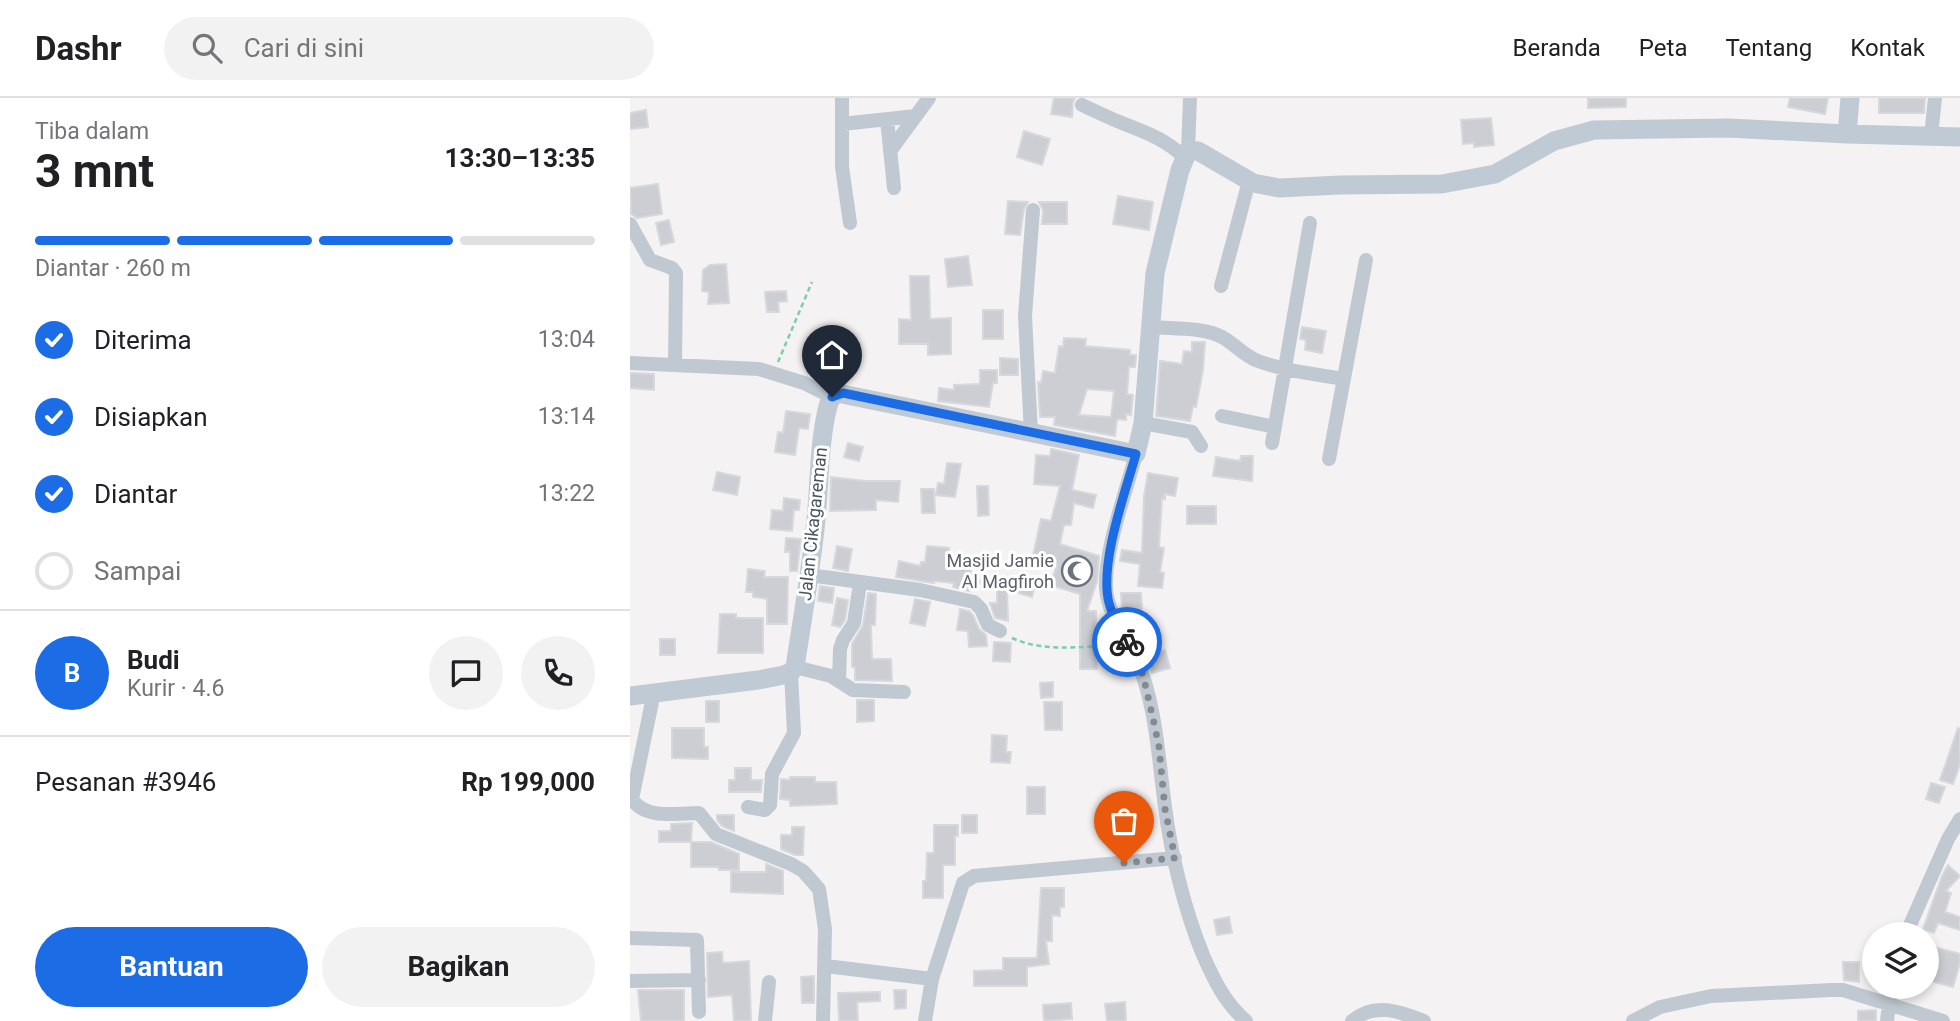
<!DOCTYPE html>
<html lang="id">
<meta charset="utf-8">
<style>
body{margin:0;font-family:Roboto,sans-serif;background:#f2f2f2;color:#202124;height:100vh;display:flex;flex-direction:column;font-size:26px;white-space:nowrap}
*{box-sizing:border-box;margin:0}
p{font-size:23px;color:#757577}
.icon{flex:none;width:38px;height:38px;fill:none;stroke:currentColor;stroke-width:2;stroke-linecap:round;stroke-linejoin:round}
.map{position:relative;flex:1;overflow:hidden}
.panel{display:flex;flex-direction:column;background:#fff;width:630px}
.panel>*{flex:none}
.controls{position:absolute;left:1232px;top:824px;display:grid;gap:14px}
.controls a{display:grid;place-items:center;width:77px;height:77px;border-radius:50%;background:#fff;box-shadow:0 4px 10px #0003;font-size:35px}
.pin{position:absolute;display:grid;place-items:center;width:60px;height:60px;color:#fff;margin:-72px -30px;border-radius:50% 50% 50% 0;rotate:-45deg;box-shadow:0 0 7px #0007}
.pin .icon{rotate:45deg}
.courier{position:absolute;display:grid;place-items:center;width:70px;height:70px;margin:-35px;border:5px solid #1b6ce5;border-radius:50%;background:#fff;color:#222;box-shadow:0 2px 9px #0007}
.head em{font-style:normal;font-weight:700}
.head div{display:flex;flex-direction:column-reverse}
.head{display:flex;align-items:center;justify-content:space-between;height:119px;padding:0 35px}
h1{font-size:46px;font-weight:700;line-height:52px}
.bar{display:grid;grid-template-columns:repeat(4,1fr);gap:10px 7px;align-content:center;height:84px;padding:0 35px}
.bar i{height:9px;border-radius:5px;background:#e0e0e0}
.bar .selected{background:#1b6ce5}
.bar p{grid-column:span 4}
.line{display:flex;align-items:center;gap:18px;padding:0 35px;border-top:2px solid #e0e0e0}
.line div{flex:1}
.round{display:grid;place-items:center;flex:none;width:74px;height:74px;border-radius:37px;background:#f2f2f2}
ol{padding:0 35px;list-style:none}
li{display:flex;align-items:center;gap:21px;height:77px}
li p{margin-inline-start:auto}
li .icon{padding:7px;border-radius:50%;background:#1b6ce5;color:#fff;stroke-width:4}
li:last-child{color:#757577}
li i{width:38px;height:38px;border:4px solid #e0e0e0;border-radius:50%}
.button{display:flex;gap:14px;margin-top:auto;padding:14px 35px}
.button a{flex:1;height:80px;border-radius:42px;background:#1b6ce5;color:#fff;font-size:28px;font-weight:700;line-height:80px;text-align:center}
.button a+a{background:#f2f2f2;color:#202124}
header{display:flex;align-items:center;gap:42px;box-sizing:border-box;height:98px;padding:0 35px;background:#fff;border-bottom:2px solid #e0e0e0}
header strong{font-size:33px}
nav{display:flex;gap:38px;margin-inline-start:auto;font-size:24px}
.search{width:490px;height:63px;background:#f2f2f2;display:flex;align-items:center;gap:18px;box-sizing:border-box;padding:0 24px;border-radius:38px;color:#757577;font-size:26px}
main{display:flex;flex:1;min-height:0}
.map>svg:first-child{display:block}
</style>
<header>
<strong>Dashr</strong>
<div class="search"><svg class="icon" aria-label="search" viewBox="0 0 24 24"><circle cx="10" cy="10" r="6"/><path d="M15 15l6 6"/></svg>Cari di sini</div>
<nav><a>Beranda</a><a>Peta</a><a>Tentang</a><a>Kontak</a></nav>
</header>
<main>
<section class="panel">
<div class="head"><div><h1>3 mnt</h1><p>Tiba dalam</p></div><em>13:30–13:35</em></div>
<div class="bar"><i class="selected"></i><i class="selected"></i><i class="selected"></i><i></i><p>Diantar · 260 m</p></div>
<ol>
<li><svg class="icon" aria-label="check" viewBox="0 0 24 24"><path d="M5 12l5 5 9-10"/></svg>Diterima<p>13:04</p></li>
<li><svg class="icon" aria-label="check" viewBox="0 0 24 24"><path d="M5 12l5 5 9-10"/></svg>Disiapkan<p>13:14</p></li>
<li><svg class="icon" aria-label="check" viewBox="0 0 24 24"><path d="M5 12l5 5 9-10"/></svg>Diantar<p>13:22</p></li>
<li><i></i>Sampai</li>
</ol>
<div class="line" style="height:126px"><b class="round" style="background:#1b6ce5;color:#fff">B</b><div><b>Budi</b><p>Kurir · 4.6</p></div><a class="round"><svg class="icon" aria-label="chat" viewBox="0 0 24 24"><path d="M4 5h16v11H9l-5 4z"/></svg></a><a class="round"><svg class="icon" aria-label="phone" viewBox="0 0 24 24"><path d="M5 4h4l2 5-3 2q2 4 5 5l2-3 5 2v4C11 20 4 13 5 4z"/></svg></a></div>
<div class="line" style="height:91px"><div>Pesanan #3946</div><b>Rp 199,000</b></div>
<div class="button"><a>Bantuan</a><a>Bagikan</a></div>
</section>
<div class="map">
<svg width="1330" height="923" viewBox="0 0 1330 923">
<rect width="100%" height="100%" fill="#f4f2f2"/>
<path fill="#ccced4" stroke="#d6d8dd" stroke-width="2" fill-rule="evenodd" d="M424,0H445L443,4L442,19L421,16Z
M958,0H996V9L958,10Z
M1160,0H1198L1195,16L1158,9Z
M1249,0H1295L1294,15H1249Z
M16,12L18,29L0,31V15Z
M861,20L864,47L844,49V45L833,46L831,22Z
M394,33L420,41L412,67L387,59Z
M28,86L32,116L7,120L1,116L0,90Z
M488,98L523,104L519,132L483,126Z
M378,103L398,104L394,111L390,137L375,136Z
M409,104H437V126H412L413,112Z
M39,122L44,144L31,147L26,125Z
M338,158L342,187L318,189L315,161Z
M96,166L99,205L78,206L79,194L72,193L73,172L80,167Z
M280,178H299L300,221L321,220V256L298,257V246H269V221L281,222Z
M156,193L157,203L148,204L149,214H137L135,194Z
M353,212H373V241H353Z
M672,229L696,233L692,255L675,252L676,242L670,241Z
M434,240L456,241L455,248L500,252V257H506L505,269H499L497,296L503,297L501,317L496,316V322L487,321L485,338L424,327L425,319H410L408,284L411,285L413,273L425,275L429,248L433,249ZM457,291L484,293L481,319L449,317Z
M562,244H575L573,272L566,309L563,308L560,323L526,318L530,263L552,266L554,253L562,254Z
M191,252H204V278H192Z
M370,260L388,261V277H370Z
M350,272H367V285H363L359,309L308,303L309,290L324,292V287L350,286Z
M0,275L24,276V292L0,290Z
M156,313L180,316L178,331L169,330L165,357L145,354L148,334L153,335Z
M218,345L233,349L229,363L214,359Z
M421,351L449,357L442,392L466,397L463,410L444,405L441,427H434L430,446L469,458L467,483L457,513H466L467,571H450V496L420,487L427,467L402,462L411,421L421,423L430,388L404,386L406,357L420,358Z
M611,358H623L622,383L583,378L586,359L610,363Z
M317,365L331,366L325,399L306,397L308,385L314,386Z
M87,374L110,379L107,397L83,392Z
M518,375L548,380L545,398L535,396V401L532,400L529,449L534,450L530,474L534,475L532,490L508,488L510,466L490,463L492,452L512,455L514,398Z
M201,379L235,383H270L268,404L246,402V412L200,413Z
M347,388H358L359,417L348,418Z
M291,391H304L305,415H292Z
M154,400L170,402L169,412H164L162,433L140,431L142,412L153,413Z
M557,408H586V426H557Z
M156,440L171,441L167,473H160V454H155Z
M207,448L222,451L218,473L203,470Z
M297,448L319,450L317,470L341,471L339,493L323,489L324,485L304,483V485L266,479L269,463L290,468L291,464H295Z
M118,471L135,473L134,479H158L157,526H137V501L123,499V494H116Z
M390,479L406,483L402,499L377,492L378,523L365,520L360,505H367V490L349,485V482Z
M190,488L204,490L202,505L188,503Z
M238,495L246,496L245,527H241L242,561H261L262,583L225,582V569H222V546L233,527Z
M491,495H511L512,510H492Z
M207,500L218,502L215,522L210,529L202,527Z
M285,501L300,504L295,528L280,525Z
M330,511L339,513L343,517L349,531L356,537L357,548L339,549L338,533L327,532Z
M90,516H106V520H133V555H88Z
M30,541H45V557H30Z
M364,544L381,545L380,564L363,563Z
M535,552L540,570L522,575L515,557Z
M423,584V599L411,600L410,585Z
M227,602H244V623L227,624Z
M76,603H89V624H76Z
M414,604H432V632H415Z
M42,630H74V649H78V661L42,660Z
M1328,630L1330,631V666L1323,686L1310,682Z
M362,637L377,638L376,654H381L380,665L361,664Z
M105,670H121V682H132L131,694H99V682H105Z
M160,679H185V684H206L207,706L160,708V702L150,701L151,681L160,682Z
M1301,685L1315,689L1309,705L1296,701Z
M397,689H415V716H397Z
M87,717H104V733L92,728L87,722Z
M332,717H347V735H332Z
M62,725L61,744H29V733H41V726Z
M304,727H328V738H325V767H313V800H293V783H296L297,755H304Z
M162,729H174L173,757H165L151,751V737H162Z
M61,744H81L109,756V772H89V769H61Z
M136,766L153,773V796L101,794V774H136Z
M1318,767L1330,778L1316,793L1321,795L1315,814L1330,819V832L1308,825L1304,835L1293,831L1312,778Z
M411,790H434V809H430V818L422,817V843H416L419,866L397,869V888H344V873L373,872V860H407Z
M599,819L602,835L587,837L584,822Z
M1297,847L1330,856V865L1323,889L1297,882Z
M92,854L93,865L119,863L121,923H104L102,897L78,899L77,855Z
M1213,864H1229V884L1214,882Z
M184,878V905H172L171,879Z
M8,892H54V923H11Z
M264,892H276V910L265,911Z
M250,894V903L227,904L228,923H209L208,895Z
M495,904L496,923H477L475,906Z
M441,905L442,921L414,923L413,907Z
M1246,912V923H1228V913Z"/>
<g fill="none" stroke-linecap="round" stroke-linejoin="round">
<path stroke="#7acea8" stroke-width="2.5" stroke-dasharray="5 3.5" stroke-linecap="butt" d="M148,264L182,184
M382,540C412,554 451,549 483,547"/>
<path stroke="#c0c9d1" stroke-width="14" d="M212,0V69L220,125
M452,7C465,13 479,20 492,25C517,35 535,41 554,59
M257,21L264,90
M212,26L286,18
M1301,38L1305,0
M260,53L299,0
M558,53L560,0
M0,126L20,162L42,170L46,175L45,267
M591,188L619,83
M522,229C543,231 573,229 592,239C605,246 614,258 628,263C655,273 685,276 714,281
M0,265L129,271L174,285L202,299
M592,318L645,329
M513,325L562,334L571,348
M401,336L395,218L403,112
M642,345L680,125
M506,356C496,394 474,453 476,491C479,523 504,548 513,578C527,621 529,665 535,709C541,757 555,813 573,857C584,882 595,905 616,923
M699,361L736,162
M179,477L290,492L344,504L351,511L358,527L370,533
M165,569L201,578L223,592L274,594
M209,583L210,551L213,542L224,525L230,485
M24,594L2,701C14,722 49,715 69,715L86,736L161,766L173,773L189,791L195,831L193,923
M118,709L135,712L140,707L142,676L164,635L161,574
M1276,836L1318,741L1330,721
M0,840L67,842L69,914
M196,868L302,881
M0,883L69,882
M135,923L139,884
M295,923L302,881L333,785L344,778L545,760
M722,923C744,904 769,913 794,923
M1003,923L1030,909L1081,898L1201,892H1213L1313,923
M1257,923L1261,889"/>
<path stroke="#c0cad5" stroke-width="19" d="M1217,36L1220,0
M0,598L128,582L154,577L161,574L165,569C172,523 180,477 185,431C190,390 188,348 198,308C200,301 202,299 207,295L506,356L513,325L525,175L550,72L558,53H568L623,85L649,90L710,87L812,86L865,76L924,43L964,32L1098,30L1217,36L1330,39"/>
</g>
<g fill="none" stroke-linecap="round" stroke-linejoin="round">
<path stroke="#868b93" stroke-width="7" stroke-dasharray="0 12.6" d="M494,765L545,760L535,711L529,649L524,625L513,577L497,544"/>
<path stroke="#1b6ce5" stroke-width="9" d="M202,299L213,295L506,356C495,395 469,466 479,505C482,518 491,531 497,544"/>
</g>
<defs>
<g id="mosque-ring" transform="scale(1.575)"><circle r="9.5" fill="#fff" stroke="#6b7280" stroke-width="1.5"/><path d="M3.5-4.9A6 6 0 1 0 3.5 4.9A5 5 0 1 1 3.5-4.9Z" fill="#6b7280"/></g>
</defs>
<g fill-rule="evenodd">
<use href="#mosque-ring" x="447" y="473"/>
</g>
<g text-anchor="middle" stroke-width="6" stroke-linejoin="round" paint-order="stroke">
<g font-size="18" fill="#4a5460" stroke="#fff">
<text transform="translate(183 426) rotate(-84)" y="6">Jalan Cikagareman</text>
</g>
<g font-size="18" fill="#5b616d" stroke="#fff" text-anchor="end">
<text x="424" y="469">Masjid Jamie<tspan x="424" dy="21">Al Magfiroh</tspan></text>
</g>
</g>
</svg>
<div class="controls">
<a><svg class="icon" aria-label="layers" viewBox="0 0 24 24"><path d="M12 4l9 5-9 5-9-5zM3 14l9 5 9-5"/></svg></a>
</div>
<div class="pin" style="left:494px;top:765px;background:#ea580c"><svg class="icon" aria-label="bag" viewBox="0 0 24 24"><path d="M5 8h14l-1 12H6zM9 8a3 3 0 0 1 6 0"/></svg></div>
<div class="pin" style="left:202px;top:299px;background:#1f2937"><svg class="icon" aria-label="home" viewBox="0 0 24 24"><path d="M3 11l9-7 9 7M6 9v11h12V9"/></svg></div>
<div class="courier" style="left:497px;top:544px"><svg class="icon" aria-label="bike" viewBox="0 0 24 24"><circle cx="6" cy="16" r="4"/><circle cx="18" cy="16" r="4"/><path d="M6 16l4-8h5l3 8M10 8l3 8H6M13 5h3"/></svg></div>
</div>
</main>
